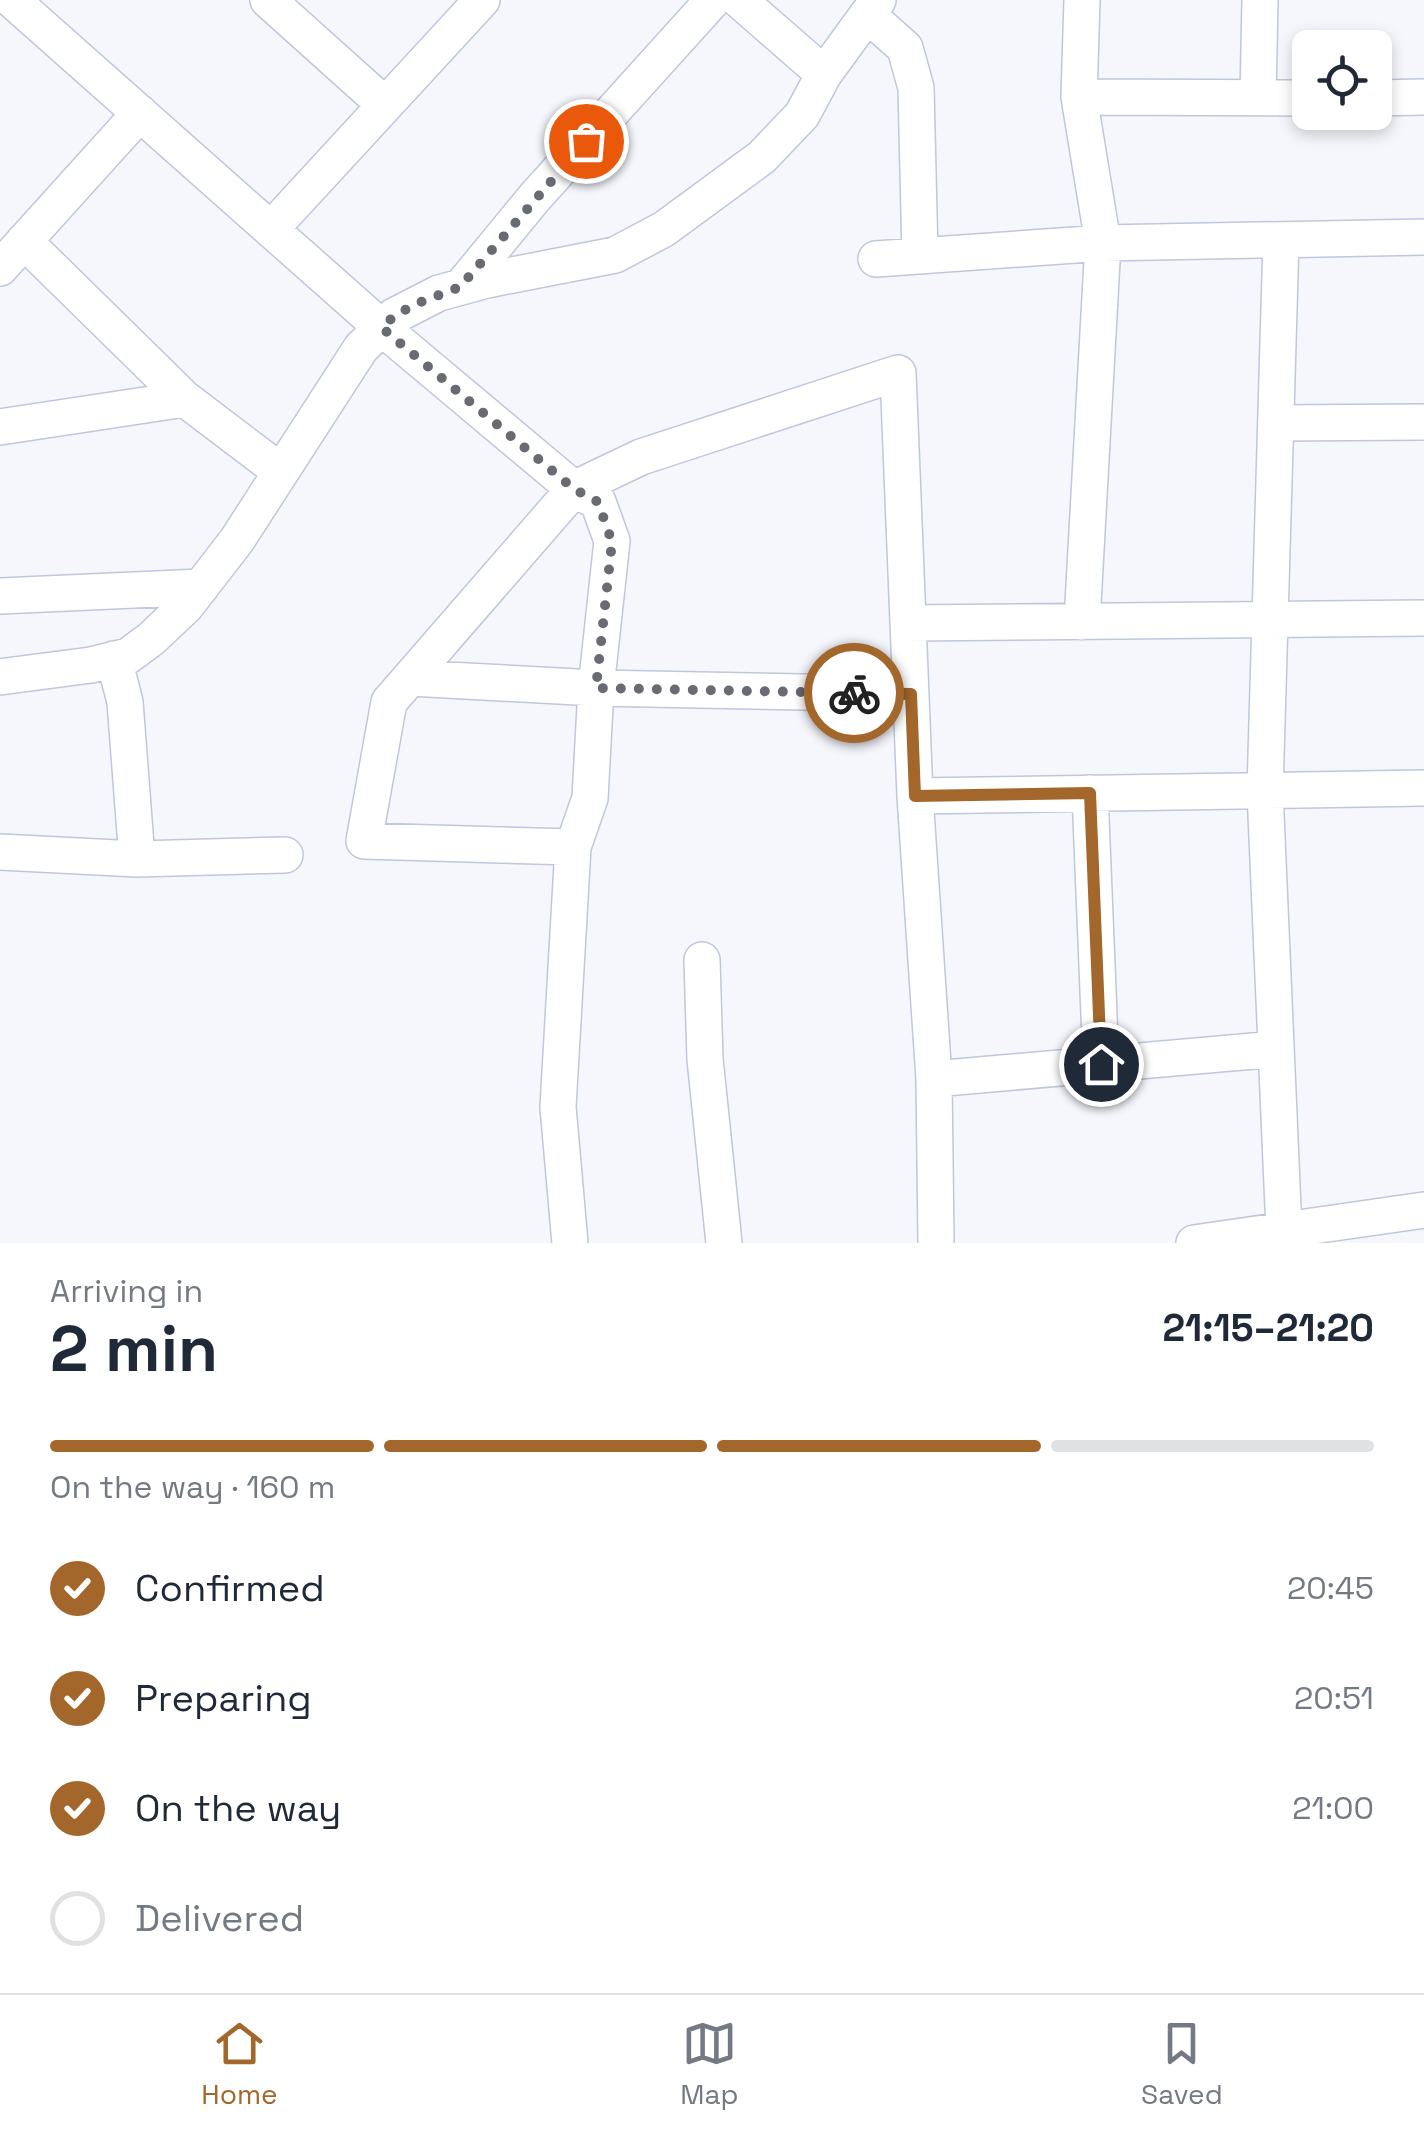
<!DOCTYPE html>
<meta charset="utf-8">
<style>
body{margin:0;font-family:"Space Grotesk",sans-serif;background:#f2f2f3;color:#1f2937;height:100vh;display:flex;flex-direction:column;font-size:38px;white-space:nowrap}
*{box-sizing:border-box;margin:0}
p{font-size:32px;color:#747a83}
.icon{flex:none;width:55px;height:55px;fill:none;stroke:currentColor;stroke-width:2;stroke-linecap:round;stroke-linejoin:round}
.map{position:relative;height:1243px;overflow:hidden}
.sheet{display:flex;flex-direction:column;background:#fff;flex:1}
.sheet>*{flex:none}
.fabs{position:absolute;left:1292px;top:30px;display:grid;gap:20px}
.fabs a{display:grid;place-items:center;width:100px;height:100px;border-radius:15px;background:#fff;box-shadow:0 5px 15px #0003;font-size:50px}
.pin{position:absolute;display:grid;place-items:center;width:85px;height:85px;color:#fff;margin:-42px;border:5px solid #fff;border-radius:50%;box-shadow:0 2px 10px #0007}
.courier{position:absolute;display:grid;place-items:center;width:100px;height:100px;margin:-50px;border:8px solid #a4672b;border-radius:50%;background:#fff;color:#222;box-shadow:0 2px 12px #0007}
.headline em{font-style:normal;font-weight:800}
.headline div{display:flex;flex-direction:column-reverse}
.headline{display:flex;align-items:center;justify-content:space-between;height:170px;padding:0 50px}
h1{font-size:65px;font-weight:800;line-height:75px}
.bar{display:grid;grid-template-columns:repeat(4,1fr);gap:15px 10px;align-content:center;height:120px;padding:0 50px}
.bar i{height:12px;border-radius:8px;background:#e0e1e3}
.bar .active{background:#a4672b}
.bar p{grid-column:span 4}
ol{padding:0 50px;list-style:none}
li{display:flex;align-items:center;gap:30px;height:110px}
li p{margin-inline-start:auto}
li .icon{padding:10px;border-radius:50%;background:#a4672b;color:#fff;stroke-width:4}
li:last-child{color:#747a83}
li i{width:55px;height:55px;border:5px solid #e0e1e3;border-radius:50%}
.dock{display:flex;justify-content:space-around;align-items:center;height:140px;border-top:2px solid #e0e1e3;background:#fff;font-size:28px;color:#747a83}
.dock a{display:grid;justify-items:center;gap:5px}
.dock .active{color:#a4672b}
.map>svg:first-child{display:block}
</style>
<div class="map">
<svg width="1424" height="1243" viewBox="0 0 1424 1243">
<rect width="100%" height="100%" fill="#f5f7fc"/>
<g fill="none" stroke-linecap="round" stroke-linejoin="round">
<g stroke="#bfc7dd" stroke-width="38">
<path id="minor" d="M12,0L382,328L574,489L641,457L898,373L915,796L934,1079L936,1243
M268,0L385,105
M739,0L824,74
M868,15L905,48L916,88L920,256
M1079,97L1310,98
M1258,97L1260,0
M1375,98L1424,97
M271,229L482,0
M1281,240L1265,791L1284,1231
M24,241L185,399L280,471
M876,259L1103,243L1424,237
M0,268L140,113
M461,287L535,197L713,0
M1276,423L1424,422
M0,427L185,399
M0,596L201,587
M1082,622L1103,243L1079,97L1082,0
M908,623L1424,618
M114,659L125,702L137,859
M0,677L91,665L128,656L151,639L186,606L237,540L361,348L394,316L439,293L487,280L615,255L664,229L762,157L802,115L824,74L878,0
M410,678L596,688L911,694
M1090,793L1101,1064
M915,796L1424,788
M0,852L137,859L285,855
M702,960L705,1059L724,1243
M934,1079L1276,1049
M570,1243L558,1107L573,847L364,841L389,702L574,489L598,502L612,541L596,688L590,798L573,847
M1194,1243L1424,1210"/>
</g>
<use href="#minor" stroke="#fff" stroke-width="35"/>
</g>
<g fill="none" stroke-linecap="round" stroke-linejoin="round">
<path stroke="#686b72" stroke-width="10" stroke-dasharray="0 18" d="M586,141L460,287L416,304L394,316L382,328L574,489L598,502L612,542L596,688L854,693"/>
<path stroke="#a4672b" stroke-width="12" d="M854,693L911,694L915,796L1090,793L1101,1064"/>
</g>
</svg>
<div class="fabs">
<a><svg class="icon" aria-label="locate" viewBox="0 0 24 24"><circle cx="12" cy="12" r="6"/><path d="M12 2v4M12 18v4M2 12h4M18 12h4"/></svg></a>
</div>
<div class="pin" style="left:586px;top:141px;background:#ea580c"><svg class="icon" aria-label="bag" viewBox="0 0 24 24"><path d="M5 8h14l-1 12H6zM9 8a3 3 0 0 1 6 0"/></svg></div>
<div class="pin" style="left:1101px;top:1064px;background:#1f2937"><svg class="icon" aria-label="home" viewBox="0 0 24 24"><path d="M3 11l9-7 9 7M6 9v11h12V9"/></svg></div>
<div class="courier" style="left:854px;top:693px"><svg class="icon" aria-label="bike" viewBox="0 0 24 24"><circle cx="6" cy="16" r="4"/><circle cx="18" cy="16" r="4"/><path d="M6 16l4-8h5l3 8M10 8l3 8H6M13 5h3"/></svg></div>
</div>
<section class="sheet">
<div class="headline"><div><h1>2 min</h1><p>Arriving in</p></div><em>21:15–21:20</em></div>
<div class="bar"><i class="active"></i><i class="active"></i><i class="active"></i><i></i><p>On the way · 160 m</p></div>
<ol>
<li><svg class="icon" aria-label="check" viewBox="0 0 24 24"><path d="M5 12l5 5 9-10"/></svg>Confirmed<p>20:45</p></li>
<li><svg class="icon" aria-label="check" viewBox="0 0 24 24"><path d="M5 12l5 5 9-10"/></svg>Preparing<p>20:51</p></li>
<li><svg class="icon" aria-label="check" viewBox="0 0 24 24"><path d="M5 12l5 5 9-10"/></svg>On the way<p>21:00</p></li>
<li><i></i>Delivered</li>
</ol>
</section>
<nav class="dock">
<a class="active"><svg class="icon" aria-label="home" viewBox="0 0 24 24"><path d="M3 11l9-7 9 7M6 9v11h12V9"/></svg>Home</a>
<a><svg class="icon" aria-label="map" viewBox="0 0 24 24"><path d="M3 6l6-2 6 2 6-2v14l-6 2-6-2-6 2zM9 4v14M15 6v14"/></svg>Map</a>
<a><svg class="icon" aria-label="saved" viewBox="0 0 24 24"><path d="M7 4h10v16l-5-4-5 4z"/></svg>Saved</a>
</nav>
